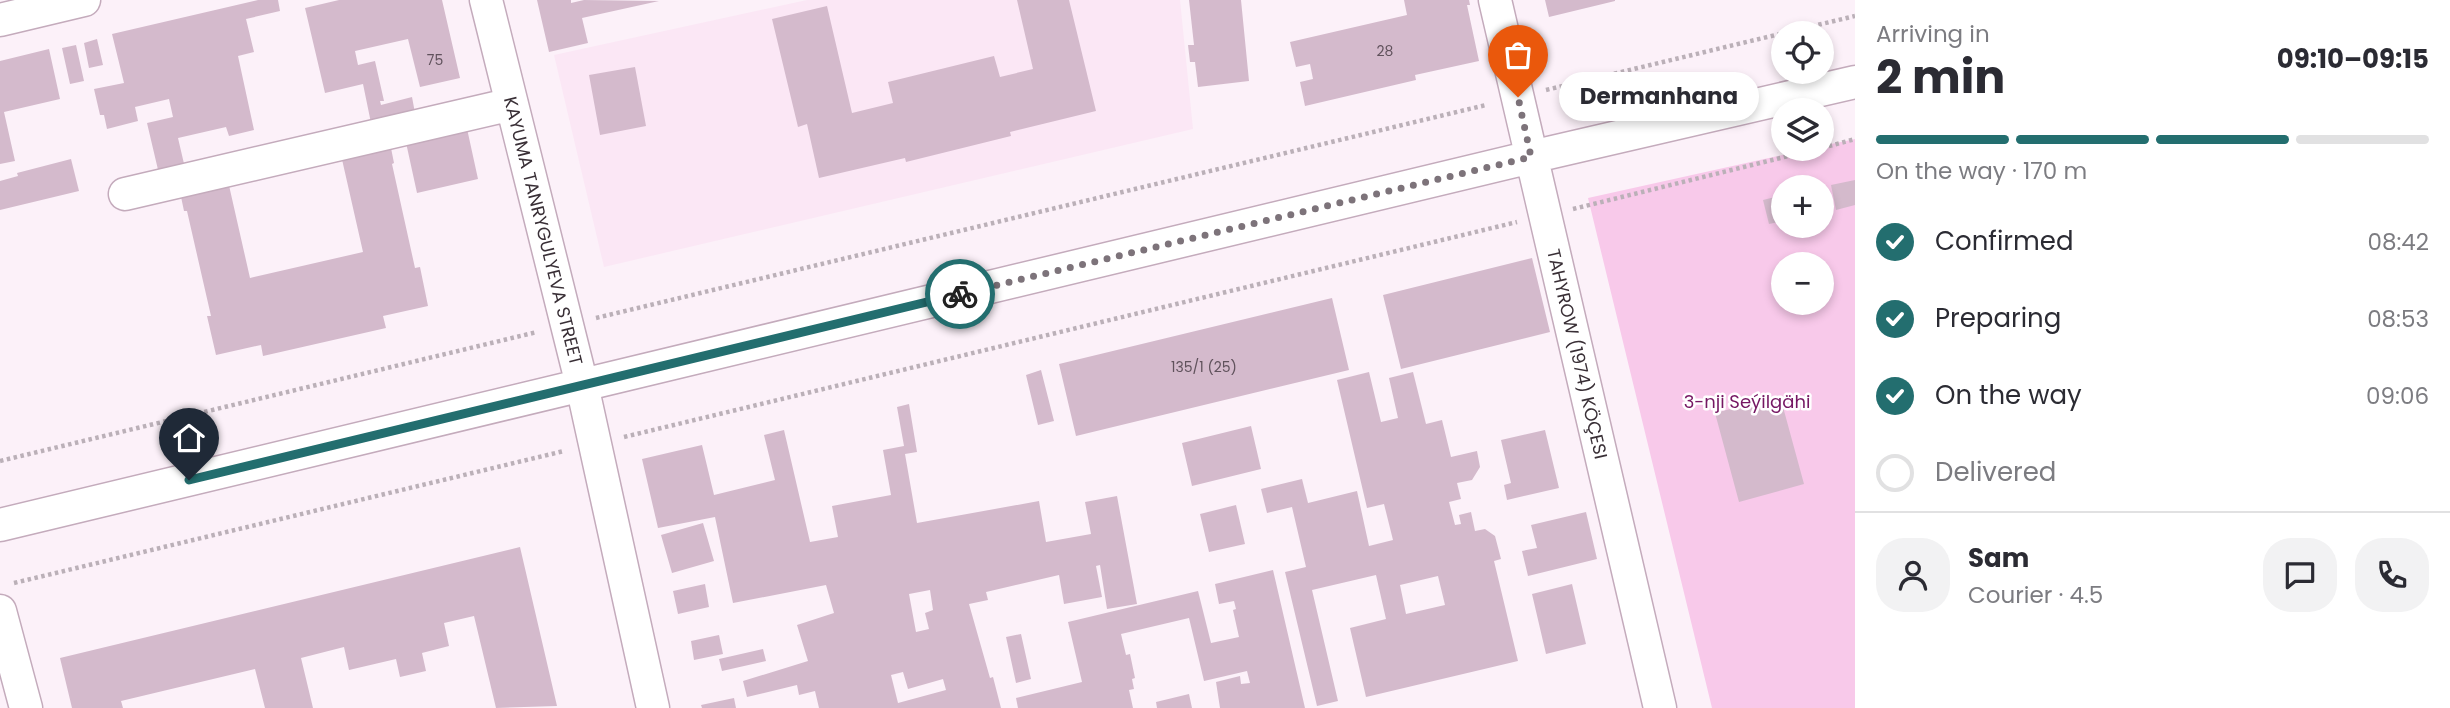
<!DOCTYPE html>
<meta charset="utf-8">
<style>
body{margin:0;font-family:Poppins,sans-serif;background:#f2f2f3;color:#2b2b33;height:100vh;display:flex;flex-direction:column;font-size:26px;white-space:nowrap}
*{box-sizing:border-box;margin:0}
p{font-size:23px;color:#7c7c81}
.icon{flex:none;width:38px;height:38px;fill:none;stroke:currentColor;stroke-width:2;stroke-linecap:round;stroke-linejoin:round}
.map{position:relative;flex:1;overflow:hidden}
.panel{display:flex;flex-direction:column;background:#fff;width:595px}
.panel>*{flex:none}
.controls{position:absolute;left:1771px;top:21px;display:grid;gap:14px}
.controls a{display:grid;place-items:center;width:63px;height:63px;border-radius:50%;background:#fff;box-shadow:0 4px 10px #0003;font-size:35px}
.pin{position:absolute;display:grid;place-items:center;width:60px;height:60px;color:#fff;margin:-72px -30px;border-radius:50% 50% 50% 0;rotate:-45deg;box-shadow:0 0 7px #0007}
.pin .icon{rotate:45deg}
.courier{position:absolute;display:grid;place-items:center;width:70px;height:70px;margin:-35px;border:5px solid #236e6f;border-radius:50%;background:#fff;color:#222;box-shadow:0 2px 9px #0007}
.bubble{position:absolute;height:49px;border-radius:24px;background:#fff;box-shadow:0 4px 10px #0003;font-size:23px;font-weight:700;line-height:49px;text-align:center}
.overview em{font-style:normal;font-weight:700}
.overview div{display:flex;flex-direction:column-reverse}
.overview{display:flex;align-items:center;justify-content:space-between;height:119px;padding:0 21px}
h1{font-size:46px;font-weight:700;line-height:52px}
.bar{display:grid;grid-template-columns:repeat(4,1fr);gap:10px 7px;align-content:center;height:84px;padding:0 21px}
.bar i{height:9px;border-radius:5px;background:#e1e1e2}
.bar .selected{background:#236e6f}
.bar p{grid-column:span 4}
.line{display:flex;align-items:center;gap:18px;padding:0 21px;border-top:2px solid #e1e1e2}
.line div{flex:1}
.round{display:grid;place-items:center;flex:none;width:74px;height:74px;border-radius:28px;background:#f2f2f3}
ol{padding:0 21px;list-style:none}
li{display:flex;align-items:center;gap:21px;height:77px}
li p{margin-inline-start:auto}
li .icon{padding:7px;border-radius:50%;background:#236e6f;color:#fff;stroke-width:4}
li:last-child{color:#7c7c81}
li i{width:38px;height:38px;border:4px solid #e1e1e2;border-radius:50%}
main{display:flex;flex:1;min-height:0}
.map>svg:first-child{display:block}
</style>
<main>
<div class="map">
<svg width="1855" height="708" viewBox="0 0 1855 708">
<rect width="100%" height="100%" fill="#fcf1f9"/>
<path fill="#fbe7f5" d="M807,0H1180L1193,129L604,267L554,55Z"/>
<path fill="#f8c9ea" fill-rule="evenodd" d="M1855,139V708H1712L1588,198L1810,149H1822V146ZM1783,187H1822V226H1783ZM1783,264H1822V303H1783Z"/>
<path fill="#d4bacc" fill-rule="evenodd" d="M258,0H278L280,11L246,19L254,52L238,56L254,130L229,136L226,127L178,138L185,168L159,174L147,123L173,117L169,99L135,107L138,121L107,129L104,115H100L94,89L124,83L112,34Z
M339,0H442L460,78L420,87L408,39L355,51L358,65L375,61L384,101H380L381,105L412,97L415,113L371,123L363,84L325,93L305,8Z
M537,0H571V3L584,0L659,1L582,18L588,43L549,52Z
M1017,0H1069L1096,111L1010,132L1011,136L906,162L905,158L819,178L807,124L798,127L772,19L827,6L852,113L893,103L888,82L994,56L1000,77L1033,69Z
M1189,0H1241L1249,81L1198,87L1195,62H1190L1188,45H1194Z
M1404,0H1469L1470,5H1467L1479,61L1415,75L1416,80L1305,106L1300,82L1313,79L1310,64L1296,67L1290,42L1407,15Z
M1545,0H1615V1L1549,17Z
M97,39L103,65L89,68L84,43Z
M76,45L84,81L70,84L62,48Z
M49,49L60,99L4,112L15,161L0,164V61Z
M635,67L646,126L600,135L589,75Z
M466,124L478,179L417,193L405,138Z
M390,143L394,163L392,164L415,268L420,267L428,306L383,316L386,328L263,356L261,345L216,355L207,316H211L187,211H184L180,192L228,181L250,278L363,252L341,155Z
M71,159L79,191L0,210V181L18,176L17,173Z
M1855,180V205L1836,210L1831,185Z
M1783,195V221L1769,224L1763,200Z
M1532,258L1550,332L1401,369L1383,295Z
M1332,298L1349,370L1076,436L1059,364Z
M1041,370L1054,421L1038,425L1026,375Z
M1369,372L1381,422L1398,418L1389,378L1413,372L1426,424L1442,420L1451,457L1477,451L1480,467L1472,480L1457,483L1461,499L1449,502L1455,525L1461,524L1459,515L1471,512L1475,531L1485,529L1495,536L1501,559L1494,561L1518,661L1366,697L1350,628L1386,619L1376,575L1312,590L1338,701L1317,706L1285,572L1306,567L1292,507L1267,513L1261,489L1302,479L1308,503L1357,491L1369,546L1393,540L1384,504L1367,508L1337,380ZM1438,576L1445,605L1406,614L1400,585Z
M1780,396L1804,484L1739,502L1715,413Z
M909,404L917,452L905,454L917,523L1039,501L1046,542L1091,534L1085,502L1117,496L1137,604L1107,609L1100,565L1096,566L1102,597L1064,604L1059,575L986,592L988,600L969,604L990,678L993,677L1001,708H819L815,691L799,695L797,685L747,697L743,681L808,661L797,625L834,613L826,585L733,603L715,517L658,528L642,459L702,445L714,495L775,480L764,435L784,430L810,542L838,537L832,506L891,495L883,450L904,446L897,407ZM930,590L933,610L925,613L929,629L916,632L909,594ZM903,672L908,689L943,679L946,690L898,703L891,675Z
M1251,426L1261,469L1192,486L1182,443Z
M1545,430L1559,488L1507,500L1504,485L1511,483L1501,440Z
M1236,505L1245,544L1209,552L1200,514Z
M1586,512L1597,559L1528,576L1522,551L1537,548L1531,525Z
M703,523L714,561L672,573L661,535Z
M520,547L557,706L496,708L474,616L444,623L449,646L422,653L426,671L400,677L396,659L349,670L344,647L301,658L313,708H265L255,669L121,701L123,708H72L60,658Z
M1273,570L1305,708H1220L1216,682L1240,676L1241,684L1250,683L1247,671L1204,681L1189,618L1121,634L1126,655L1130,654L1135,678L1132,679L1134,689L1129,690L1133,708H1018L1016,698L1082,682L1068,622L1198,591L1211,643L1239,637L1233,610L1236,609L1234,601L1219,604L1215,584Z
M705,584L709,607L678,614L673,591Z
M1572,584L1586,644L1546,654L1532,594Z
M1021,634L1031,679L1016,683L1006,637Z
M719,635L723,654L694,660L691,641Z
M763,649L766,661L722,671L719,659Z
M1189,694L1192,708H1157L1156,702Z
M734,698L736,708H702L701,705Z"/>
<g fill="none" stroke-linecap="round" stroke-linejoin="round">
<g stroke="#c4abbc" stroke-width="35">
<path id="minor" d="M486,0L582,385L653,708
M1495,0L1660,708
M0,20L84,0
M125,194L512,104
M0,525L1531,157L1855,82
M0,611L26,708"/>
</g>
<path stroke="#bbb0b8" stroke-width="4.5" stroke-dasharray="3.5 3.5" stroke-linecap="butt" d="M1546,90L1855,16
M1822,148L1855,139
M1573,209L1817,149
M596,318L1486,105
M624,437L1517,222
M0,461L537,332
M14,583L564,451"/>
<use href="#minor" stroke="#fff" stroke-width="32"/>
</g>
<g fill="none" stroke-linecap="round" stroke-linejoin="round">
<path stroke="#7d737a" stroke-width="7" stroke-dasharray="0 12.6" d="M960,294L1531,157L1518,97"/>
<path stroke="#236e6f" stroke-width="9" d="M189,480L960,294"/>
</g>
<g text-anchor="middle" stroke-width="5" stroke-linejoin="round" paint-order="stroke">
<g font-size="14" fill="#60525c">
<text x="1385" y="56">28</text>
<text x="435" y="65">75</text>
<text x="1204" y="372">135/1 (25)</text>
</g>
<g font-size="18" fill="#392f36" stroke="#fff">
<text transform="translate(543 231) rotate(76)" y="6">KAYUMA TANRYGULYEVA STREET</text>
<text transform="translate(1577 354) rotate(77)" y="6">TAHYROW (1974) KÖÇESI</text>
</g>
<g font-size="18" fill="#751763" stroke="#fff">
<text x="1747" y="408">3-nji Seýilgähi</text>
</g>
</g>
</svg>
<div class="controls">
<a><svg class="icon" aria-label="locate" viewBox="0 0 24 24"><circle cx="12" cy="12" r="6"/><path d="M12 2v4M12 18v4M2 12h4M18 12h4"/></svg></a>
<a><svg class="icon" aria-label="layers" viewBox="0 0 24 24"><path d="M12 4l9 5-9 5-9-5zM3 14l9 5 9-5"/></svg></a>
<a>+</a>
<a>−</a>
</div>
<div class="pin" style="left:1518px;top:97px;background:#ea580c"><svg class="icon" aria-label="bag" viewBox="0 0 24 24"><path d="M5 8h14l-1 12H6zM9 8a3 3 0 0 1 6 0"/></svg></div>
<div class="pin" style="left:189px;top:480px;background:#1f2937"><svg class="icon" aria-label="home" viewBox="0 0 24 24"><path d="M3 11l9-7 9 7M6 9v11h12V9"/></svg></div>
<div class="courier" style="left:960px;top:294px"><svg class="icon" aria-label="bike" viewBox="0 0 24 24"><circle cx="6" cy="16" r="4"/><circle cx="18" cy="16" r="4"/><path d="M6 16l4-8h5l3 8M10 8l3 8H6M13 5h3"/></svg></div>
<div class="bubble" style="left:1559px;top:72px;width:200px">Dermanhana</div>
</div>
<section class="panel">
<div class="overview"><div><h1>2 min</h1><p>Arriving in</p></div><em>09:10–09:15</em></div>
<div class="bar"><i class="selected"></i><i class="selected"></i><i class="selected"></i><i></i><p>On the way · 170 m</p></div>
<ol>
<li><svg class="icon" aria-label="check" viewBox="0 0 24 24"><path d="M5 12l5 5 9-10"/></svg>Confirmed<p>08:42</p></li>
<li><svg class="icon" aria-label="check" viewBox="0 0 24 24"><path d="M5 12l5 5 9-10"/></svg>Preparing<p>08:53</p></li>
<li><svg class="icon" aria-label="check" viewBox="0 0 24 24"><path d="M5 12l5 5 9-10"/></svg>On the way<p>09:06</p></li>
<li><i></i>Delivered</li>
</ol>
<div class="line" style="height:126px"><a class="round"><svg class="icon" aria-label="person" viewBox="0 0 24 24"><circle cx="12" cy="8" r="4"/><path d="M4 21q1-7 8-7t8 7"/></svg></a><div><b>Sam</b><p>Courier · 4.5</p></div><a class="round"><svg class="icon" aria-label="chat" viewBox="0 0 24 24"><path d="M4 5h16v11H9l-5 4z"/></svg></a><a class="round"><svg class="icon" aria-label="phone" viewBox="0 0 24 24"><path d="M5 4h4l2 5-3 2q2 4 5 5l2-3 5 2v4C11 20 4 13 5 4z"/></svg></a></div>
</section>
</main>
